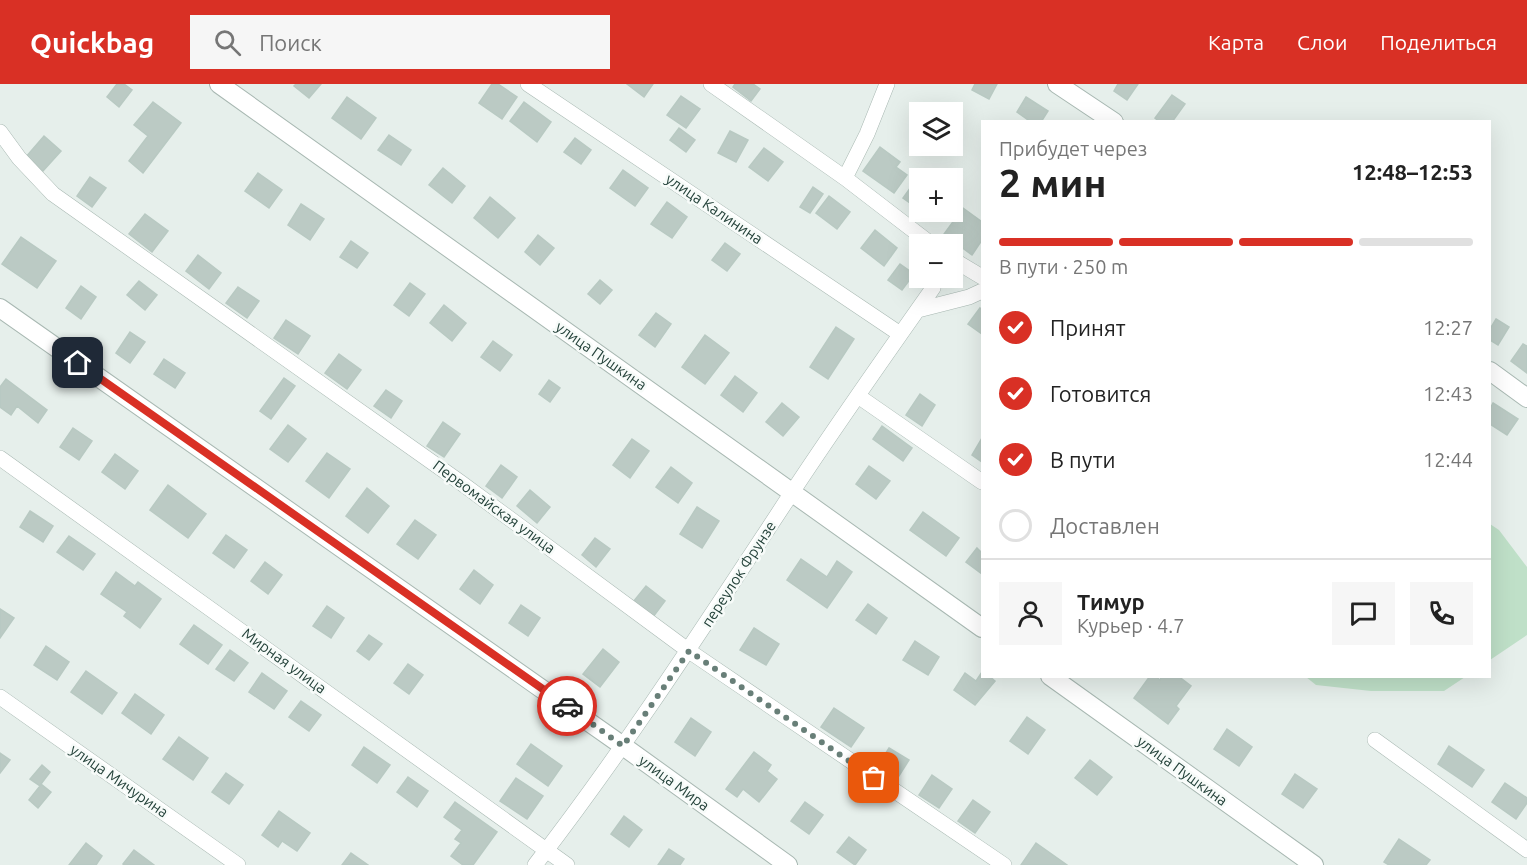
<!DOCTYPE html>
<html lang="ru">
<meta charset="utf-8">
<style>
body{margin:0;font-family:Ubuntu,sans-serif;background:#f6f6f6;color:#222;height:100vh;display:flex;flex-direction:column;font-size:22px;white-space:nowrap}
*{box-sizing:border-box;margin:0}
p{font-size:20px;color:#767676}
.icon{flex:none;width:33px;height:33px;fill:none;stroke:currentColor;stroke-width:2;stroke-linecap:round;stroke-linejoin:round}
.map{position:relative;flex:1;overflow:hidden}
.details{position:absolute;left:981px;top:36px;width:510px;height:558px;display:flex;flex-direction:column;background:#fff;border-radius:0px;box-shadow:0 6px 24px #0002}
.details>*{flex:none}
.controls{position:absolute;left:909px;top:18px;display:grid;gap:12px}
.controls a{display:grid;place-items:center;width:54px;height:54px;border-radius:0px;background:#fff;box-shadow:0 6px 24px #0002;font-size:30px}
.pin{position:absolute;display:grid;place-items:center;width:51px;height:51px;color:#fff;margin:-26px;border-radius:12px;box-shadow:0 3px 9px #0006}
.courier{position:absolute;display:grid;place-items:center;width:60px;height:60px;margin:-30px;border:4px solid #d93025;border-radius:50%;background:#fff;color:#222;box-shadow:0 2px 8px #0007}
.summary em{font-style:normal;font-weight:700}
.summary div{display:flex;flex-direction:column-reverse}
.summary{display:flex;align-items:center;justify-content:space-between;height:102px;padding:0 18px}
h1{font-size:39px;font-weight:700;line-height:45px}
.bar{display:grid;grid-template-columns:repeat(4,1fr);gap:9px 6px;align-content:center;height:72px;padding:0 18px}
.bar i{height:8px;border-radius:4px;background:#e0e0e0}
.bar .selected{background:#d93025}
.bar p{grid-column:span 4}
.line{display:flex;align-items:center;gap:15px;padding:0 18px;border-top:2px solid #e0e0e0}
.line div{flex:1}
.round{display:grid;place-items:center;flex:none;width:63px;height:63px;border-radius:0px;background:#f6f6f6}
ol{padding:0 18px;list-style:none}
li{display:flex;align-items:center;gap:18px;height:66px}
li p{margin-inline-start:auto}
li .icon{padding:6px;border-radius:50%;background:#d93025;color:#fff;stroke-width:4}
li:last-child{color:#767676}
li i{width:33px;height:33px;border:3px solid #e0e0e0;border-radius:50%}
header{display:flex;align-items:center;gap:36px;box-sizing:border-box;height:84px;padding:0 30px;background:#d93025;color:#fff}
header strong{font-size:28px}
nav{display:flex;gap:33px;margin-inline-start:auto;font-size:21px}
.search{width:420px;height:54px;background:#f6f6f6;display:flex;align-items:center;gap:15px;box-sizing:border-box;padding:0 21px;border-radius:0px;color:#767676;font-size:22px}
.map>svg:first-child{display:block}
</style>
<header>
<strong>Quickbag</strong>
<div class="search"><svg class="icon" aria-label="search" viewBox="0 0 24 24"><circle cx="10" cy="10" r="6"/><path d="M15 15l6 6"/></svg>Поиск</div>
<nav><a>Карта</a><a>Слои</a><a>Поделиться</a></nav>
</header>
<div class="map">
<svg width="1527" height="781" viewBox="0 0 1527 781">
<rect width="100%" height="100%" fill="#e6efeb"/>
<path fill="#bfe0c8" d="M1490,440L1499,446L1527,483V551L1490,576Z
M1306,593H1465L1444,607H1371L1316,601Z"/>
<path fill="#bbcac4" stroke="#b8c9c2" stroke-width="1.5" d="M117,0H124L132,6L119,23L107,13Z
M296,0H321L309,14L294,2Z
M492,0H498L517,13L502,35L479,19Z
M627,0H653L644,13Z
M735,0H753L760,5L751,17L733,3Z
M975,0H997L989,15L972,6Z
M1118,0H1138L1127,16L1114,7Z
M1172,11L1185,20L1172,38H1160L1155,34Z
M681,12L700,25L686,44L667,31Z
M347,13L376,34L361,55L332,34Z
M1026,13L1048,27L1041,38H1031L1017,28Z
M153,18L181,39L143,89L129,77L148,52L134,41Z
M524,18L551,38L537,58L510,37Z
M679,44L695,56L686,68L670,56Z
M730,47L748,56L736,78L718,69Z
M389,51L411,66L401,81L378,66Z
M44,52L61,67L43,87L26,73Z
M575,54L591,66L581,80L564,68Z
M880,63L900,78L896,83L907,91L894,109L863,87Z
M764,64L783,78L768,97L749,83Z
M443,84L465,102L452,119L429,101Z
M623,86L648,104L635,122L610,104Z
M258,89L282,106L269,124L245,107Z
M90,93L106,104L92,123L77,112Z
M916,96L920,98V126L903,114Z
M813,103L823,110L810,129L800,123Z
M829,112L850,128L837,145L816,129Z
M490,113L515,134L498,154L474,134Z
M667,118L687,133L672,154L651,140Z
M301,120L324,135L310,156L288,141Z
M963,124L982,138V156L972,171L944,150Z
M145,130L168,147L152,168L129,150Z
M875,146L897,164L884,182L861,164Z
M538,151L554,164L540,181L525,168Z
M21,153L56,177L37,204L2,180Z
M351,157L368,169L357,184L340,173Z
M725,159L740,170L727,187L712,176Z
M198,171L221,189L209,205L186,187Z
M900,180L914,190L902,206L888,196Z
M600,196L612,206L600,220L588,210Z
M139,197L157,211L145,226L127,211Z
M410,199L425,210L409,232L394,221Z
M81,202L96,213L81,235L66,224Z
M238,203L259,217L247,234L226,219Z
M444,221L466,239L452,257L430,239Z
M980,224L982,226V250L968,240Z
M656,229L671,240L655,263L639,251Z
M1496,235L1509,243L1498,261L1490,256V245Z
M286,236L310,252L298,270L274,254Z
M836,243L854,255L828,295L810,283Z
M130,248L145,258L130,279L116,269Z
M705,251L729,269L705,300L682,283Z
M493,257L512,271L500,287L481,273Z
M1523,260L1527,262V289L1511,277Z
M339,270L361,286L347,305L325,289Z
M164,275L185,289L175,304L154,290Z
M735,292L757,309L743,328L721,311Z
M284,294L295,302L271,335L260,327Z
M6,295L47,326L38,339L17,322L11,331L0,323V303Z
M549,296L560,304L550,318L539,310Z
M386,306L402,317L391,334L374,322Z
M920,310L935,321L922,342L906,331Z
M782,319L799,333L783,352L766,338Z
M1493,319L1518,335L1507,351L1490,340V325Z
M443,338L460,350L444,373L427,362Z
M288,341L306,355L288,378L270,365Z
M882,342L912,364L903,377L873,355Z
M73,344L92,357L79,376L60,363Z
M982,354V378L972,371Z
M632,355L649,367L630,394L613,381Z
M327,369L350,385L329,414L306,397Z
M115,370L138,387L125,405L102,388Z
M501,381L517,393L502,414L486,402Z
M869,382L890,397L876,415L856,400Z
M671,383L692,399L678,419L656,403Z
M168,401L206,430L188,454L150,426Z
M367,404L389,422L368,449L346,432Z
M530,406L550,423L537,439L517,422Z
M697,423L719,437L702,464L680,450Z
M30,427L53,442L43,458L20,443Z
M923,428L959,454L946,472L910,446Z
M415,436L436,451L418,475L397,460Z
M226,451L247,466L234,484L213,469Z
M69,452L95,470L83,486L57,468Z
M595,454L610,465L596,483L582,471Z
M977,464L982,469V490L966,478Z
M801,475L827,493L837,477L852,488L827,524L787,496Z
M265,478L282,491L268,510L251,497Z
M474,486L493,501L480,520L460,505Z
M116,488L135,502L138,498L161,515L140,544L124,532L127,528L101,510Z
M646,502L665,517L653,533L633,518Z
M868,520L887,534L876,550L856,536Z
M521,521L540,534L528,552L509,539Z
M327,522L344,534L331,554L313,542Z
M0,525L14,534L0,554Z
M194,541L222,561L208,580L180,560Z
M754,544L779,560L766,581L740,566Z
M369,551L382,560L369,576L357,567Z
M915,557L939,573L928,591L903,576Z
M46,562L69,578L57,596L34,581Z
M603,565L619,578L600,603L583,590Z
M230,566L248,579L234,597L216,585Z
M408,580L423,591L409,610L394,599Z
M86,587L117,609L102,630L71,608Z
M982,588V592H989L995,597L975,621L954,606L965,589L976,597Z
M262,589L287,607L274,625L249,608Z
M1150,592H1155L1160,596L1162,592H1178L1191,602L1176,622L1179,625L1168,640L1134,614Z
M135,610L164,631L151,650L122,629Z
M301,617L321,631L309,647L289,633Z
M834,624L864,644L851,663L821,643Z
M1027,633L1045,646L1028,670L1010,657Z
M691,634L711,648L695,672L675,658Z
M1227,645L1252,663L1239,682L1214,665Z
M179,653L208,674L193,696L163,675Z
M531,660L562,682L548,702L517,680Z
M1449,662L1484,686L1472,703L1438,680Z
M364,663L390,681L377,699L352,681Z
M889,664L909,676L897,695L877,683Z
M754,668L771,681L767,687L777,695L759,718L743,705L737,713L726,705Z
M0,669L10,676L0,689Z
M1090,676L1112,693L1097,711L1075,694Z
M42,681L50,688L41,700L51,708L38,724L29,716L40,702L30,695Z
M226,689L243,701L229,720L212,708Z
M1295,690L1317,705L1303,724L1282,710Z
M932,691L952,705L939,724L919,711Z
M408,693L428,707L417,723L397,708Z
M516,694L543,712L527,735L500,717Z
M1505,699L1527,714V719L1516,735L1492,718Z
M973,716L990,728L975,749L958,737Z
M455,718L497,748L473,781H463L451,772L461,759L455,755L462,746L444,733Z
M805,718L823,731L809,750L791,737Z
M279,727L310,749L297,767L282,757L278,763L262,751Z
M624,732L642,746L629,763L611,750Z
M849,753L866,766L855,781L837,768Z
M1399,755L1430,776L1426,781H1389L1384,778Z
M86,759L102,772L96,781H69Z
M1036,759L1067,781H1021Z
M669,765L684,775L680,781H658Z
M134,766L154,781H125L123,780Z
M351,769L368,781H342Z"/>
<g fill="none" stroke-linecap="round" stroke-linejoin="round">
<g stroke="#a8b8b2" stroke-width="16">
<path id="minor" d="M528,0L900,250
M711,0L845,94L931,160
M0,48L19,74L53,110L460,398L689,567L1004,781
M845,94L867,50L887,0
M952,175L982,193
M918,226L969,213L982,207
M858,312L982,398
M0,374L567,781
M0,613L238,781
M1375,656L1527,766
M535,781C627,662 708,536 791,410C837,340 885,272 933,204L935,194"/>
</g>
<g stroke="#a8b8b2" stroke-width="20">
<path id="tertiary" d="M219,0L982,544
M1057,0L1114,38
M0,224L623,662L788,781
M1490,287L1527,314
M1050,592L1314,781"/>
</g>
<use href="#minor" stroke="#fff" stroke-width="15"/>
<use href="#tertiary" stroke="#fff" stroke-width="18"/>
</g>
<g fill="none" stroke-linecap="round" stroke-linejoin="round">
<path stroke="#687f78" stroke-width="6" stroke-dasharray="0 10.8" d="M567,622L623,662L689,567L874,694"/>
<path stroke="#d93025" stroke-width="8" d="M78,279L567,622"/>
</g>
<g text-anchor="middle" stroke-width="5" stroke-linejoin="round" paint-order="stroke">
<g font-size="15" fill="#24423a" stroke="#f7fbf9">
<text transform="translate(714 125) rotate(34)" y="5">улица Калинина</text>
<text transform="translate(601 272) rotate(35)" y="5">улица Пушкина</text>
<text transform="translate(494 423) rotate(36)" y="5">Первомайская улица</text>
<text transform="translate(739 490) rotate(-57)" y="5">переулок Фрунзе</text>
<text transform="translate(284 577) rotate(36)" y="5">Мирная улица</text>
<text transform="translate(1182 687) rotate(36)" y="5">улица Пушкина</text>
<text transform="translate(119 697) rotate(35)" y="5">улица Мичурина</text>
<text transform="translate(674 699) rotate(36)" y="5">улица Мира</text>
</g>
</g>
</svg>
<div class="controls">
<a><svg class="icon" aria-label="layers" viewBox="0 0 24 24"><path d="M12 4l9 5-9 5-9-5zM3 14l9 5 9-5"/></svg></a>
<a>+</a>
<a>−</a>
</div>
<div class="pin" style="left:874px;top:694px;background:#ea580c"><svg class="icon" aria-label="bag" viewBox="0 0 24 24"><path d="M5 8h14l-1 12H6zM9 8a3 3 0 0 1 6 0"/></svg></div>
<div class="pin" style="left:78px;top:279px;background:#1f2937"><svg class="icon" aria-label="home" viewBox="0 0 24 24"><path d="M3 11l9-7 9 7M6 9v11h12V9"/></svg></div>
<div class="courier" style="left:567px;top:622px"><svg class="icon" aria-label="car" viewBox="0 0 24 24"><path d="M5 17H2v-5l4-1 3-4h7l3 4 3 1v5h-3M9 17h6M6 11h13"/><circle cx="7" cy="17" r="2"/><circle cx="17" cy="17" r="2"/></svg></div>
<section class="details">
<div class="summary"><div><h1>2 мин</h1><p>Прибудет через</p></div><em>12:48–12:53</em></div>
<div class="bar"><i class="selected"></i><i class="selected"></i><i class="selected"></i><i></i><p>В пути · 250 m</p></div>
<ol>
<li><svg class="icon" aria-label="check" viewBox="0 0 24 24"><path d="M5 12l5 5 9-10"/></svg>Принят<p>12:27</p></li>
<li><svg class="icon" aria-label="check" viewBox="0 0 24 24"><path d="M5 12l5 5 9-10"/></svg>Готовится<p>12:43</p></li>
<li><svg class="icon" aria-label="check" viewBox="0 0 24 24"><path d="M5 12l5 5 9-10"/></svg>В пути<p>12:44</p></li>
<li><i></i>Доставлен</li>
</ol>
<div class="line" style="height:108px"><a class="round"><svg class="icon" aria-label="person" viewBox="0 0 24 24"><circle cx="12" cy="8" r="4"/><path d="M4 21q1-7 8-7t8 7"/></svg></a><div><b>Тимур</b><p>Курьер · 4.7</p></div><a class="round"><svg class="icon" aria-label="chat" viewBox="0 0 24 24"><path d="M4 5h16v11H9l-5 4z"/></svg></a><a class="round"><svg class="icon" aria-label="phone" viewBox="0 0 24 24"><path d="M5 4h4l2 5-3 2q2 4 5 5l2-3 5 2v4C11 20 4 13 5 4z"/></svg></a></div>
</section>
</div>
